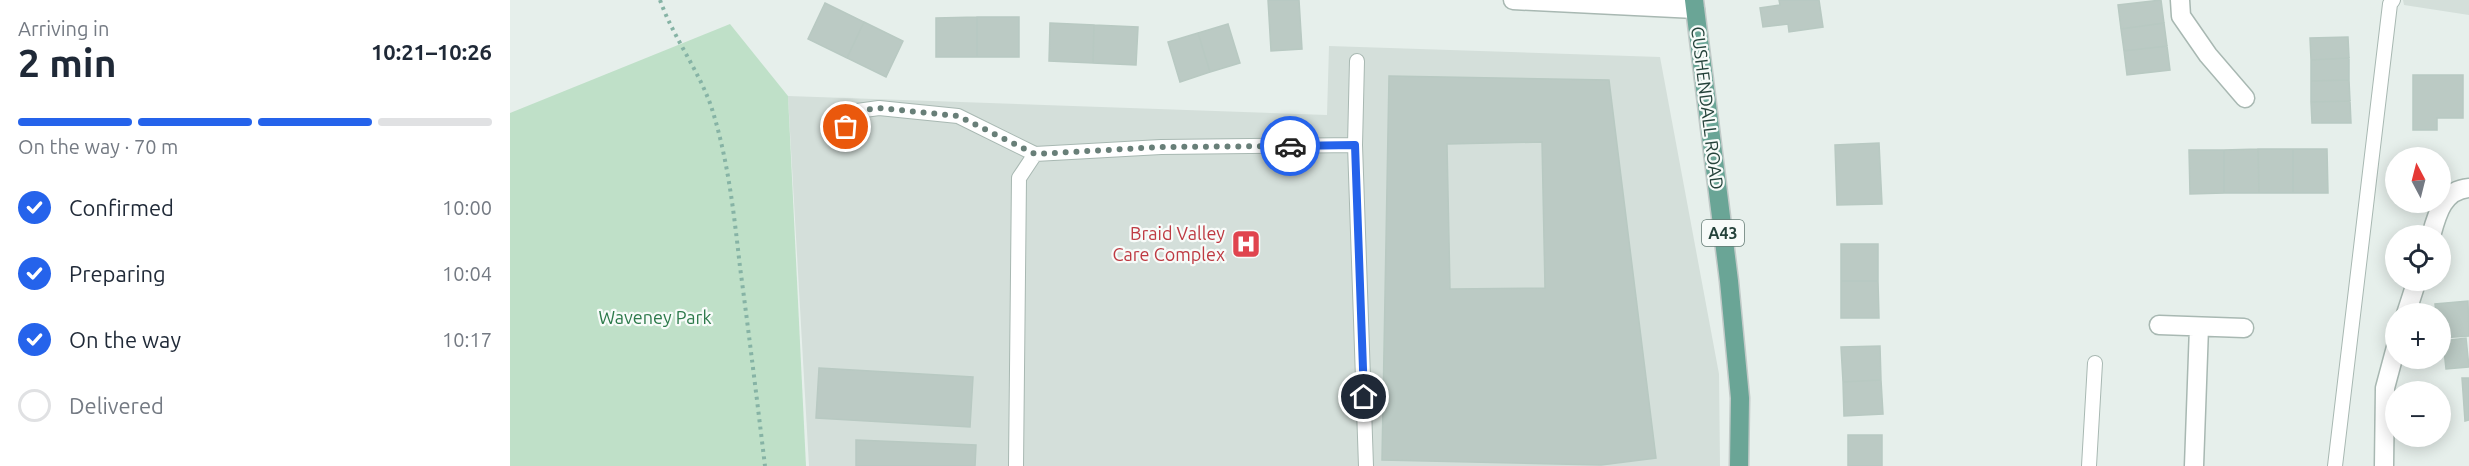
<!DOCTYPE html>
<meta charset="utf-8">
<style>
body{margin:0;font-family:Ubuntu,sans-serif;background:#f2f2f3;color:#1f2937;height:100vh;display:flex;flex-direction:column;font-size:22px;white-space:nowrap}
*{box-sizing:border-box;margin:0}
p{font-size:20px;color:#747a83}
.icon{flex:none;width:33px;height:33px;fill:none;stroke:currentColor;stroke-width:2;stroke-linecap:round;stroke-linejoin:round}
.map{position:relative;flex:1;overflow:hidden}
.drawer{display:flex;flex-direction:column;background:#fff;width:510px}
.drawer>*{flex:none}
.needle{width:39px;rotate:353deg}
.fabs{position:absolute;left:1875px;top:147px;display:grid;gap:12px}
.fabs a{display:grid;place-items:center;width:66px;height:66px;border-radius:50%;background:#fff;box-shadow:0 3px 15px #0003;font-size:30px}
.pin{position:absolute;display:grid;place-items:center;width:51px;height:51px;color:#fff;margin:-26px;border:3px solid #fff;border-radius:50%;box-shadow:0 2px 6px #0007}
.courier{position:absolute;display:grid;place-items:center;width:60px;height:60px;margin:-30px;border:4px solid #2563eb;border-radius:50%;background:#fff;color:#222;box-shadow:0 2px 8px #0007}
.headline em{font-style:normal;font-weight:700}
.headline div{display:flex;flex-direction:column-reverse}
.headline{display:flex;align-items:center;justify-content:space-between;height:102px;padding:0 18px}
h1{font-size:39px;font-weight:700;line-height:45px}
.bar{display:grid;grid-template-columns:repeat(4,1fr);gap:9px 6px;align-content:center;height:72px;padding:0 18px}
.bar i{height:8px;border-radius:4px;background:#e0e1e3}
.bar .selected{background:#2563eb}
.bar p{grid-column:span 4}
ol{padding:0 18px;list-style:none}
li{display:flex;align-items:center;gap:18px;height:66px}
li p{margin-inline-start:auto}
li .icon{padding:6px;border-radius:50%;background:#2563eb;color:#fff;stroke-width:4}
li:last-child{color:#747a83}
li i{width:33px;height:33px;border:3px solid #e0e1e3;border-radius:50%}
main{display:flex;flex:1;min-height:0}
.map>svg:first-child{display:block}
</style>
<main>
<section class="drawer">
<div class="headline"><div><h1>2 min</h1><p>Arriving in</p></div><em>10:21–10:26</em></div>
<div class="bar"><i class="selected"></i><i class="selected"></i><i class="selected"></i><i></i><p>On the way · 70 m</p></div>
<ol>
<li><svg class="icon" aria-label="check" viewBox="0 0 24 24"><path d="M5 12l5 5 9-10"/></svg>Confirmed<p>10:00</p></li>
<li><svg class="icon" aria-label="check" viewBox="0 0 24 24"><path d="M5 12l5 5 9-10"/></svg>Preparing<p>10:04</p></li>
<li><svg class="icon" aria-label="check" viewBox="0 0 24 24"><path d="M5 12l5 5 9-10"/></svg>On the way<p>10:17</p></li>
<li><i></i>Delivered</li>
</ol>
</section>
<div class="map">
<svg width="1959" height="466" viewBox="0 0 1959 466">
<rect width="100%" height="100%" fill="#e6efeb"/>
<path fill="#d4dfda" d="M1893,0H1959V15L1894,5Z
M819,46L1150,57L1209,374L1210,466H299L278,96L817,115Z"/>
<path fill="#bfe0c8" d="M220,24L278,96L296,466H0V113Z"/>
<path fill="#bbcac4" stroke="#b8c9c2" stroke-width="1.5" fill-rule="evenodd" d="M758,0H789L792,49L761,51Z
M1269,0H1309L1313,27L1279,32L1278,24L1253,27L1250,8L1270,5Z
M1651,0L1654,23L1611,29L1608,5Z
M315,3L354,22L337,58L298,39Z
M467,17H509V57H467Z
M467,17V57H426V18Z
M354,22L393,41L376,77L337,58Z
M540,23L584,25L583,63L539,61Z
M1654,23L1657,46L1614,51L1611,29Z
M718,24L730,63L700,72L688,33Z
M584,25L628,27L626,65L583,63Z
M688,33L700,72L670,82L658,42Z
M1838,37L1839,58L1801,60L1800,38Z
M1657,46L1660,70L1617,75L1614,51Z
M1839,58V80L1801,81V60Z
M1903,75H1953V118H1927V130H1903Z
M879,76L1099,80L1146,458L1091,465L872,460ZM1032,142L1035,288L940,289L937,144Z
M1839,80L1840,101L1801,102V81Z
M1840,101L1841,123H1802L1801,102Z
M1369,143L1372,204L1327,205L1325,145Z
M1748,149L1749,193H1714V150Z
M1748,149H1783V193H1749Z
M1783,149H1817L1818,193H1783Z
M1679,150H1714V193L1680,194Z
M1331,244H1368V281H1331Z
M1331,281H1368L1369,318H1331Z
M1958,301L1959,336L1930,338V314H1926L1925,304Z
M1956,338L1959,367L1936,369L1933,341Z
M1370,346L1371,380L1333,382L1331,347Z
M309,368L463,377L460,427L306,418Z
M1952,378H1959V420L1955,421Z
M1371,380L1373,414L1334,416L1333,382Z
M1338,435H1372V466H1338Z
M346,440L466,445L465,466H346Z"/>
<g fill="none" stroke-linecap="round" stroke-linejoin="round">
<g stroke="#a8b8b2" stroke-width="16">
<path id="lane" d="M847,61L845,145L856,466
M335,127L347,111L369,108L448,116L525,154L651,147L845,145
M506,466L509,178L525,154
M1579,466L1585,363
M1825,466L1880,4L1883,0"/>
</g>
<g stroke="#a8b8b2" stroke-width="21">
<path id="street" d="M1003,0L1185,9
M1670,0L1671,16L1698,55L1735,98
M1921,236C1927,214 1933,190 1959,188
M1896,314L1907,280
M1649,325L1734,328
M1684,466L1689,327
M1874,466L1875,388L1886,347"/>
</g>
<g stroke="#c2cac8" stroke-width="21">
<path id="primary" d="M1184,0L1219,281L1230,398L1229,466"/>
</g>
<path stroke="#86b3a5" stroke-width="4" stroke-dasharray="3 4.5" stroke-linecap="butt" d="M150,0C163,37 188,69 201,106C218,158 224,214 230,267C239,334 247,400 255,466"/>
<use href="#lane" stroke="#fff" stroke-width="14"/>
<use href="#street" stroke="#fff" stroke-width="18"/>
<use href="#primary" stroke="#6aa596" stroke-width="18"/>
</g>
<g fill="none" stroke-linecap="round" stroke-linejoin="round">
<path stroke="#687f78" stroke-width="6" stroke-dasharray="0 10.8" d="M336,127L347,111L369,108L448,116L525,154L651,147L780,146"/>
<path stroke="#2563eb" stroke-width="8" d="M780,146L845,145L854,397"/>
</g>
<defs>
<g id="hospital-square" transform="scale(1.5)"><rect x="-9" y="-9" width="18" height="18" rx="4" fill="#e0444e" stroke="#f7fbf9"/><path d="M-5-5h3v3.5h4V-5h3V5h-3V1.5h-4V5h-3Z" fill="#fff"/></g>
</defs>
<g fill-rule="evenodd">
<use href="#hospital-square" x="736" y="244"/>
</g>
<g text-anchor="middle" stroke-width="4.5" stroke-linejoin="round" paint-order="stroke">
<rect fill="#f7fbf9" stroke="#637a73" stroke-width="1.5" x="1192" y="220" width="42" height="26" rx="4.5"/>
<g font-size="16" font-weight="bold" fill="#24423a">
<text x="1213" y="239">A43</text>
</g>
<g font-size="18" fill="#24423a" stroke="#f7fbf9">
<text transform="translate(1197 108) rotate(83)" y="6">CUSHENDALL ROAD</text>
</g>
<g font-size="18" fill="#be3a42" stroke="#f7fbf9" text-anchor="end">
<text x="715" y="240">Braid Valley<tspan x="715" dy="21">Care Complex</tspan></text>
</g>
<g font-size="18" fill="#2d7a4b" stroke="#f7fbf9">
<text x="145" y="324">Waveney Park</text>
</g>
</g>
</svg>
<div class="fabs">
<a><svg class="needle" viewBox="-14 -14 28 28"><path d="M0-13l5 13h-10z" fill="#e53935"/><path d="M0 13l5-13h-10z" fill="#747a83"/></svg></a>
<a><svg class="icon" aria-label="locate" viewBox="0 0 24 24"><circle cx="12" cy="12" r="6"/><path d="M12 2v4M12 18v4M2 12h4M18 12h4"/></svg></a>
<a>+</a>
<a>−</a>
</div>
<div class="pin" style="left:336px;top:127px;background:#ea580c"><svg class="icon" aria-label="bag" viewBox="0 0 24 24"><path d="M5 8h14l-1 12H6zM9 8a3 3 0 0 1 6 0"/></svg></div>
<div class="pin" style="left:854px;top:397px;background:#1f2937"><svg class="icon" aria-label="home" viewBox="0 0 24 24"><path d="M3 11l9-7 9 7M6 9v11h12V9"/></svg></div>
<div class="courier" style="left:780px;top:146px"><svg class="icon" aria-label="car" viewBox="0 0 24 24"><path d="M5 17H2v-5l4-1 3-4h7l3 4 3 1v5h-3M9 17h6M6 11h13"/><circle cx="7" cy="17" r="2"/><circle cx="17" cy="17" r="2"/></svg></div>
</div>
</main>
